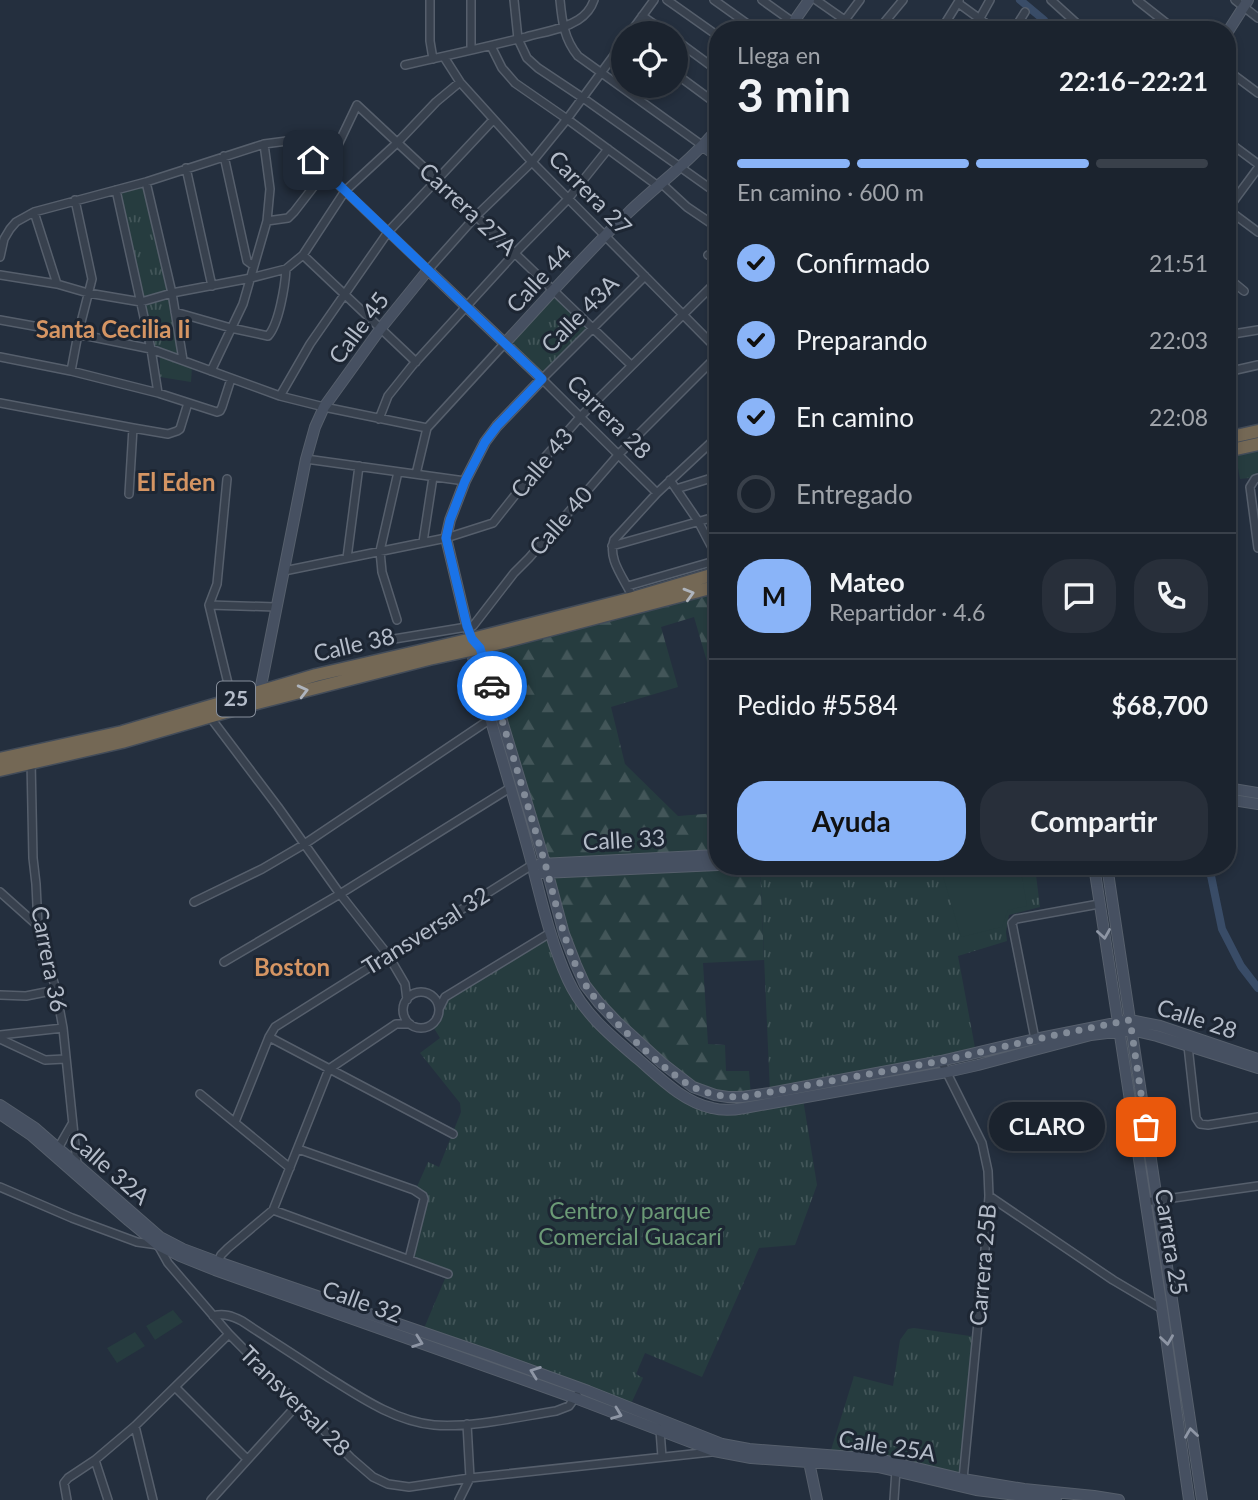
<!DOCTYPE html>
<html lang="es">
<meta charset="utf-8">
<style>
body{margin:0;font-family:Lato,sans-serif;background:#282f3a;color:#f1f3f6;height:100vh;display:flex;flex-direction:column;font-size:26px;white-space:nowrap}
*{box-sizing:border-box;margin:0}
p{font-size:23px;color:#a0a4aa}
.icon{flex:none;width:38px;height:38px;fill:none;stroke:currentColor;stroke-width:2;stroke-linecap:round;stroke-linejoin:round}
.map{position:relative;flex:1;overflow:hidden}
.sheet{position:absolute;left:709px;top:21px;width:527px;height:854px;display:flex;flex-direction:column;background:#1b232e;border-radius:28px;box-shadow:0 4px 10px #0003,0 0 0 2px #39404a}
.sheet>*{flex:none}
.buttons{position:absolute;left:611px;top:21px;display:grid;gap:14px}
.buttons a{display:grid;place-items:center;width:77px;height:77px;border-radius:50%;background:#1b232e;box-shadow:0 4px 10px #0003,0 0 0 2px #39404a;font-size:35px}
.pin{position:absolute;display:grid;place-items:center;width:60px;height:60px;color:#fff;margin:-30px;border-radius:14px;box-shadow:0 4px 10px #0006}
.courier{position:absolute;display:grid;place-items:center;width:70px;height:70px;margin:-35px;border:5px solid #1a73e8;border-radius:50%;background:#fff;color:#222;box-shadow:0 2px 9px #0007}
.bubble{position:absolute;height:49px;border-radius:24px;background:#1b232e;box-shadow:0 4px 10px #0003,0 0 0 2px #39404a;font-size:23px;font-weight:700;line-height:49px;text-align:center}
.headline em{font-style:normal;font-weight:700}
.headline div{display:flex;flex-direction:column-reverse}
.headline{display:flex;align-items:center;justify-content:space-between;height:119px;padding:0 28px}
h1{font-size:46px;font-weight:700;line-height:52px}
.bar{display:grid;grid-template-columns:repeat(4,1fr);gap:10px 7px;align-content:center;height:84px;padding:0 28px}
.bar i{height:9px;border-radius:5px;background:#39404a}
.bar .current{background:#8ab4f8}
.bar p{grid-column:span 4}
.line{display:flex;align-items:center;gap:18px;padding:0 28px;border-top:2px solid #39404a}
.line div{flex:1}
.round{display:grid;place-items:center;flex:none;width:74px;height:74px;border-radius:28px;background:#282f3a}
ol{padding:0 28px;list-style:none}
li{display:flex;align-items:center;gap:21px;height:77px}
li p{margin-inline-start:auto}
li .icon{padding:7px;border-radius:50%;background:#8ab4f8;color:#111;stroke-width:4}
li:last-child{color:#a0a4aa}
li i{width:38px;height:38px;border:4px solid #39404a;border-radius:50%}
.action{display:flex;gap:14px;margin-top:auto;padding:14px 28px}
.action a{flex:1;height:80px;border-radius:28px;background:#8ab4f8;color:#111;font-size:28px;font-weight:700;line-height:80px;text-align:center}
.action a+a{background:#282f3a;color:#f1f3f6}
.map>svg:first-child{display:block}
</style>
<div class="map">
<svg width="1258" height="1500" viewBox="0 0 1258 1500">
<defs>
<pattern id="forest-firs" width="22" height="20" patternUnits="userSpaceOnUse" patternTransform="scale(1.75)"><rect width="22" height="20" fill="#263c3f"/><path d="M5 1l3.5 6h-7zM16 11l3.5 6h-7z" fill="#435659"/></pattern>
<pattern id="park-tufts" width="24" height="20" patternUnits="userSpaceOnUse" patternTransform="scale(1.75)"><rect width="24" height="20" fill="#263c3f"/><path d="M3 7l-1-3M5 7V3M7 7l1-3M15 17l-1-3M17 17v-4M19 17l1-3" fill="none" stroke="#435659"/></pattern>
</defs>
<rect width="100%" height="100%" fill="#242f3e"/>
<path fill="url(#forest-firs)" d="M717,586V696L694,617L661,627L678,687L611,707L625,764L678,816L717,813V855L545,863L480,648Z
M718,866H760L764,960L703,963L708,1044L725,1045L726,1071H749L751,1096L728,1097L683,1080L585,985L547,873Z"/>
<path fill="url(#park-tufts)" d="M146,182L183,360L151,349L116,190Z
M553,290L592,328L542,379L505,343Z
M160,356L192,366L191,382L160,377Z
M1258,444V477L1240,479L1235,450Z
M760,866H1087L1036,875L1040,907L1009,915L1006,932L1007,941L958,956L976,1053L770,1093Z
M550,933L577,997L660,1078L713,1109L803,1099L817,1185L795,1245L759,1248L702,1377L645,1353L636,1374L643,1378L629,1408L422,1333L447,1274L409,1259L424,1199L415,1191L428,1162L439,1167L461,1112L460,1103L420,1053L440,1038L432,1025L437,1017L439,1009L445,997Z
M914,1328L977,1337L963,1479L831,1456V1450L854,1376L893,1386L900,1340L908,1329Z"/>
<path fill="#263c3f" d="M940,866H1020L1027,906L1008,910L1002,927L961,937Z
M173,1310L183,1322L155,1340L146,1326Z
M135,1332L145,1346L117,1363L107,1348Z"/>
<g fill="none" stroke-linecap="round" stroke-linejoin="round">
<path stroke="#394c67" stroke-width="8" d="M1020,0L1044,20L1050,30
M1209,866L1222,929L1241,966L1258,988"/>
<g stroke="#565f6c" stroke-width="10">
<path id="street" d="M430,0V41L433,59
M514,0L518,39L527,58L538,68L583,98L718,194
M560,0C562,21 564,39 578,56L703,146
M667,0L718,36
M714,0L756,30
M762,0L804,30
M816,0L859,30
M1051,0L1084,30
M1137,0L1175,30
M1235,0L1258,18
M958,3L995,30
M642,16L667,33
M980,18L990,0
M845,20L860,0
M878,30L903,0
M941,30L959,1
M1014,30L1025,12
M630,33L654,0
M676,40L718,71
M491,46L502,68L515,83L567,119L658,186
M471,49V0
M444,57L460,82L532,162L718,350
M405,65C446,56 486,47 526,37C543,32 562,30 578,20C586,15 591,9 594,0
M1227,70L1258,93
M676,74L718,105
M1227,141L1258,164
M224,156L247,261L254,266
M186,168L212,286
M146,182L172,293L183,360
M661,183L687,207L718,228
M116,190L151,349L158,393
M1227,209L1258,232
M1227,210L1258,168
M34,212L57,284
M267,221L288,218L294,212L325,172L357,105L476,216L631,365
M303,255L416,362
M708,255L718,261
M0,257L4,239L10,229L16,222L34,212L146,182L264,144L287,141L301,149L428,270L476,216L532,162L567,119L623,43
M0,275L57,284L88,293L141,302L172,293L251,278L286,269L303,255L345,191L397,143L436,102L460,82
M645,276L542,379L657,493
M1227,277L1244,291
M175,312L231,328L268,336C279,324 285,286 286,269
M0,320L78,334L151,349L280,396L324,407L427,428
M1227,335L1258,330
M0,357L71,371L158,393L217,412L220,411L222,407L231,379
M71,371L78,334L92,279L75,200
M211,371L243,304L267,221L270,189L264,144
M1227,372L1258,365
M280,396L310,344L388,232L493,120
M0,403L133,428L168,434L177,431L180,429L188,403
M379,419L388,396L412,366L515,253L568,199L608,149
M306,459L465,481
M416,474L427,428L505,343
M1258,478L1255,479L1250,487L1258,548
M227,479L217,584L209,605L232,700
M670,480L698,521L718,559
M676,489L718,476
M129,494L133,428
M423,542L433,477
M612,546L718,516
M347,558L359,466
M284,571L446,538L493,523L546,456L581,416L718,280
M628,586L718,560
M633,598C625,579 607,560 614,540L657,493L718,436
M209,605L276,607
M397,620L382,572L380,551L398,472
M382,641L473,626L514,573L529,558L619,454L718,355
M210,717L278,807L340,894L388,955L405,984L407,1000
M31,760L33,858L36,884L38,926L56,990L63,1028L77,1164
M0,892L38,926
M194,902L262,869L303,845L489,720
M224,962L340,894L510,788
M403 1010a18 18 0 1 1 36 0a18 18 0 1 1-36 0Z
M0,995L26,996L56,990
M439,1009L445,997L550,933
M0,1035L63,1028
M269,1037L453,1134
M0,1039L45,1060L65,1059
M1035,1039L1012,923L1016,919L1099,904
M1188,1046L1196,1118L1200,1124L1208,1125L1258,1117
M941,1061L982,1143L988,1171L989,1196L986,1239L963,1479
M200,1094L290,1168
M235,1122L269,1037L275,1027L532,865
M298,1149L414,1190L423,1196L424,1199L409,1259
M57,1150L72,1124
M0,1187L72,1218L137,1242L158,1245L168,1263L229,1334L351,1458L373,1477L388,1484L409,1487L470,1478L711,1452
M989,1196L1113,1280L1162,1309
M1145,1202L1258,1186
M273,1210L448,1274
M217,1264L221,1255L228,1248L273,1210L329,1069L396,1024H410
M213,1316C224,1313 232,1316 242,1321C269,1339 296,1356 323,1374C357,1395 393,1421 434,1425C471,1428 518,1417 556,1411L569,1406L577,1395
M175,1387L247,1459
M135,1426L153,1500
M661,1427L660,1430L662,1457
M95,1460L108,1500
M67,1500L64,1483L68,1478L95,1460L135,1426L229,1334
M211,1500L297,1405
M459,1500L470,1478L467,1424
M894,1500L896,1470"/>
</g>
<g stroke="#565f6c" stroke-width="12">
<path id="secondary" d="M788,30L809,0
M1227,33L1248,0
M703,146L718,157
M505,343C546,299 585,254 628,213C658,184 691,161 718,128
M471,646V650C490,722 513,792 532,864C542,903 551,943 568,980C583,1013 611,1036 638,1059C660,1078 683,1102 712,1108C723,1111 734,1110 744,1108L947,1072L978,1065L1091,1035L1131,1030L1157,1036L1258,1068
M259,696L306,459L315,427L324,407L381,328L428,270L542,379L497,426L485,442L465,481L450,520L446,538L467,626L472,639L480,648L545,863L564,934L576,965L585,985L599,1003L617,1022L662,1063L693,1087L715,1095L728,1097H742L770,1093L941,1061L1035,1039L1130,1020L1160,1026L1258,1059
M1227,788L1258,793
M1227,799L1258,804
M540,864L718,855
M1094,866L1162,1309L1189,1500
M1107,866L1202,1500
M542,873L718,865
M0,1105L35,1128L160,1237L183,1249L218,1262L489,1355L588,1391L722,1444L749,1449L879,1459L963,1479L1024,1489L1094,1496L1119,1500
M0,1114L31,1135L129,1221L158,1245L180,1256L215,1270L575,1398L714,1451L751,1458L878,1467L976,1490L1056,1500
M809,1462L817,1500"/>
</g>
<g stroke="#434c59" stroke-width="15">
<path id="highway" d="M1227,438L1258,431
M1227,451L1258,444
M0,759L122,732L316,675L472,639L633,598L718,573
M0,770L122,742L257,703L429,659L480,648L718,586"/>
</g>
<use href="#street" stroke="#38414e" stroke-width="7"/>
<use href="#secondary" stroke="#465061" stroke-width="10"/>
<use href="#highway" stroke="#746855" stroke-width="12"/>
</g>
<defs><path id="oneway-chevron" d="M-2-3.5L2.5 0L-2 3.5" fill="none" stroke-width="1.6" stroke-linecap="round" stroke-linejoin="round" transform="scale(1.75)"/></defs>
<g stroke="#aeb4bd">
<use href="#oneway-chevron" transform="translate(689 594) rotate(-16)"/>
<use href="#oneway-chevron" transform="translate(303 691) rotate(-14)"/>
</g>
<g stroke="#8e96a5">
<use href="#oneway-chevron" transform="translate(1104 934) rotate(81)"/>
<use href="#oneway-chevron" transform="translate(1167 1340) rotate(82)"/>
<use href="#oneway-chevron" transform="translate(418 1342) rotate(20)"/>
<use href="#oneway-chevron" transform="translate(535 1372) rotate(-160)"/>
<use href="#oneway-chevron" transform="translate(617 1414) rotate(21)"/>
<use href="#oneway-chevron" transform="translate(1191 1433) rotate(-98)"/>
</g>
<g fill="none" stroke-linecap="round" stroke-linejoin="round">
<path stroke="#828b98" stroke-width="7" stroke-dasharray="0 12.6" d="M492,686C509,744 527,802 544,860C556,901 563,944 584,982C599,1010 666,1074 695,1088C710,1095 725,1097 742,1097L941,1061L1055,1035L1130,1020L1146,1127"/>
<path stroke="#1a73e8" stroke-width="9" d="M313,160L542,379L497,426L485,442L465,481L450,520L446,538L467,626L472,639L480,648L492,686"/>
</g>
<g text-anchor="middle" stroke-width="6" stroke-linejoin="round" paint-order="stroke">
<rect fill="#1d2633" stroke="#878f9c" stroke-width="2" x="217" y="681.5" width="38" height="35" rx="5"/>
<g font-size="21" font-weight="bold" fill="#b4bcc9">
<text x="236" y="706">25</text>
</g>
<g font-size="23" fill="#b4bcc9" stroke="#1d2633">
<text transform="translate(590 193) rotate(46)" y="8">Carrera 27</text>
<text transform="translate(468 209) rotate(43)" y="8">Carrera 27A</text>
<text transform="translate(539 279) rotate(-47)" y="8">Calle 44</text>
<text transform="translate(580 314) rotate(-45)" y="8">Calle 43A</text>
<text transform="translate(359 328) rotate(-53)" y="8">Calle 45</text>
<text transform="translate(609 417) rotate(45)" y="8">Carrera 28</text>
<text transform="translate(542 463) rotate(-50)" y="8">Calle 43</text>
<text transform="translate(561 521) rotate(-49)" y="8">Calle 40</text>
<text transform="translate(354 645) rotate(-13)" y="8">Calle 38</text>
<text transform="translate(624 840) rotate(-3)" y="8">Calle 33</text>
<text transform="translate(426 931) rotate(-32)" y="8">Transversal 32</text>
<text transform="translate(49 959) rotate(79)" y="8">Carrera 36</text>
<text transform="translate(1197 1019) rotate(18)" y="8">Calle 28</text>
<text transform="translate(109 1168) rotate(41)" y="8">Calle 32A</text>
<text transform="translate(1171 1242) rotate(81)" y="8">Carrera 25</text>
<text transform="translate(983 1265) rotate(-85)" y="8">Carrera 25B</text>
<text transform="translate(362 1302) rotate(20)" y="8">Calle 32</text>
<text transform="translate(295 1401) rotate(45)" y="8">Transversal 28</text>
<text transform="translate(887 1446) rotate(9)" y="8">Calle 25A</text>
</g>
<g font-size="23" fill="#6b9a76" stroke="#1d2633">
<text x="630" y="1219">Centro y parque<tspan x="630" dy="26">Comercial Guacarí</tspan></text>
</g>
<g font-size="24" font-weight="bold" fill="#d59563" stroke="#1d2633">
<text x="113" y="338">Santa Cecilia Ii</text>
<text x="176" y="491">El Eden</text>
<text x="292" y="976">Boston</text>
</g>
</g>
</svg>
<div class="buttons">
<a><svg class="icon" aria-label="locate" viewBox="0 0 24 24"><circle cx="12" cy="12" r="6"/><path d="M12 2v4M12 18v4M2 12h4M18 12h4"/></svg></a>
</div>
<div class="pin" style="left:1146px;top:1127px;background:#ea580c"><svg class="icon" aria-label="bag" viewBox="0 0 24 24"><path d="M5 8h14l-1 12H6zM9 8a3 3 0 0 1 6 0"/></svg></div>
<div class="pin" style="left:313px;top:160px;background:#1f2937"><svg class="icon" aria-label="home" viewBox="0 0 24 24"><path d="M3 11l9-7 9 7M6 9v11h12V9"/></svg></div>
<div class="courier" style="left:492px;top:686px"><svg class="icon" aria-label="car" viewBox="0 0 24 24"><path d="M5 17H2v-5l4-1 3-4h7l3 4 3 1v5h-3M9 17h6M6 11h13"/><circle cx="7" cy="17" r="2"/><circle cx="17" cy="17" r="2"/></svg></div>
<div class="bubble" style="left:989px;top:1102px;width:116px">CLARO</div>
<section class="sheet">
<div class="headline"><div><h1>3 min</h1><p>Llega en</p></div><em>22:16–22:21</em></div>
<div class="bar"><i class="current"></i><i class="current"></i><i class="current"></i><i></i><p>En camino · 600 m</p></div>
<ol>
<li><svg class="icon" aria-label="check" viewBox="0 0 24 24"><path d="M5 12l5 5 9-10"/></svg>Confirmado<p>21:51</p></li>
<li><svg class="icon" aria-label="check" viewBox="0 0 24 24"><path d="M5 12l5 5 9-10"/></svg>Preparando<p>22:03</p></li>
<li><svg class="icon" aria-label="check" viewBox="0 0 24 24"><path d="M5 12l5 5 9-10"/></svg>En camino<p>22:08</p></li>
<li><i></i>Entregado</li>
</ol>
<div class="line" style="height:126px"><b class="round" style="background:#8ab4f8;color:#111">M</b><div><b>Mateo</b><p>Repartidor · 4.6</p></div><a class="round"><svg class="icon" aria-label="chat" viewBox="0 0 24 24"><path d="M4 5h16v11H9l-5 4z"/></svg></a><a class="round"><svg class="icon" aria-label="phone" viewBox="0 0 24 24"><path d="M5 4h4l2 5-3 2q2 4 5 5l2-3 5 2v4C11 20 4 13 5 4z"/></svg></a></div>
<div class="line" style="height:91px"><div>Pedido #5584</div><b>$68,700</b></div>
<div class="action"><a>Ayuda</a><a>Compartir</a></div>
</section>
</div>
